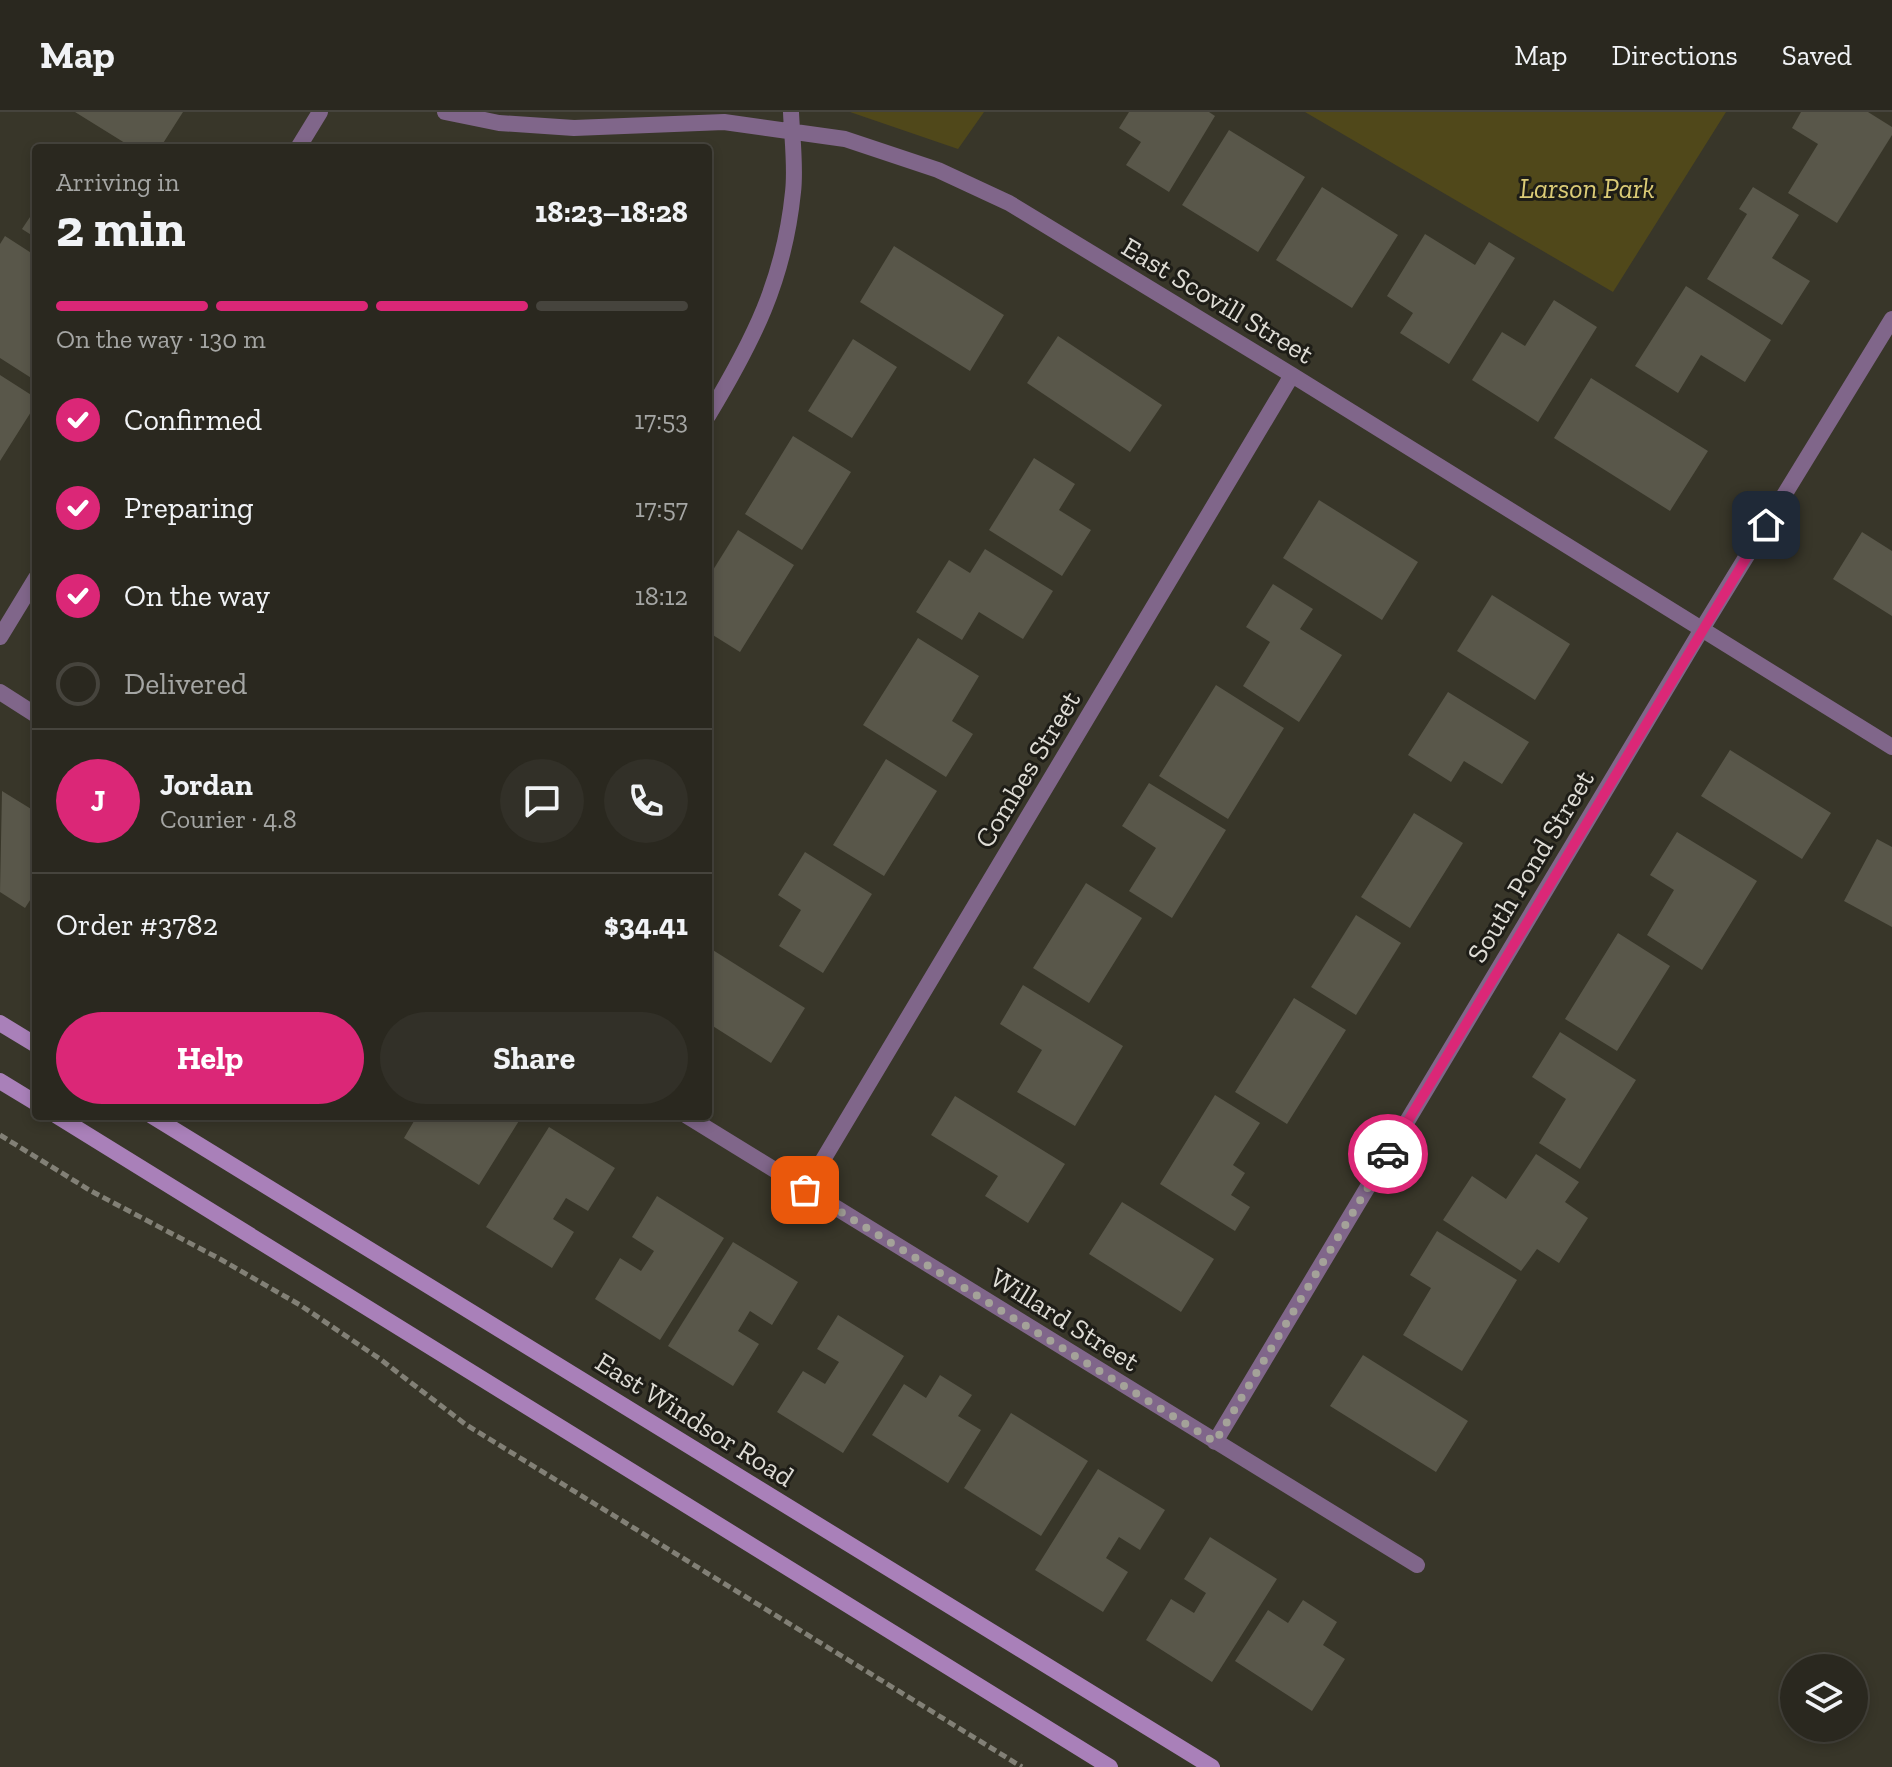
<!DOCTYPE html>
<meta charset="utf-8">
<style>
body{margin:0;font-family:"Zilla Slab",serif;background:#323028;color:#f1f3f6;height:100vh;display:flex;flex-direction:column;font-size:30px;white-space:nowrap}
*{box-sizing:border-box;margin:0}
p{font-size:26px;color:#a5a6a4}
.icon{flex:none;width:44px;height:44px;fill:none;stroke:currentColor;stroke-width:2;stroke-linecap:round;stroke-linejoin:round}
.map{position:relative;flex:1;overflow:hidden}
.side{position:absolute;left:32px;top:32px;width:680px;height:976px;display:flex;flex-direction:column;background:#2a281f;border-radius:8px;box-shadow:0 4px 12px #0003,0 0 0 2px #46443d}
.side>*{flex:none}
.fabs{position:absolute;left:1780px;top:1542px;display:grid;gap:16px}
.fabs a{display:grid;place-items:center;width:88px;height:88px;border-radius:50%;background:#2a281f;box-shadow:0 4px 12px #0003,0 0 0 2px #46443d;font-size:40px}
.pin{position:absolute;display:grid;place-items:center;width:68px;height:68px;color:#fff;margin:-34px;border-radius:16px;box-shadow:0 4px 12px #0006}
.courier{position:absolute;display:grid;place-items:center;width:80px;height:80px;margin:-40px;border:6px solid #db2777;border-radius:50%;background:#fff;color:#222;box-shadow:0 2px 10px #0007}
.overview em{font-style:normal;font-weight:700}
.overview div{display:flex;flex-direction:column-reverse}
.overview{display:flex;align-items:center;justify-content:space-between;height:136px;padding:0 24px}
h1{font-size:52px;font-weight:700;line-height:60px}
.bar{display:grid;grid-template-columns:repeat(4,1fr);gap:12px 8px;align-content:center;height:96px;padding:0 24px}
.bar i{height:10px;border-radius:6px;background:#46443d}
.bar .active{background:#db2777}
.bar p{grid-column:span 4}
.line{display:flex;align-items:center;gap:20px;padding:0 24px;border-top:2px solid #46443d}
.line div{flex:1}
.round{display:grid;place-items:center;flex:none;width:84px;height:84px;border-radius:42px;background:#323028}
ol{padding:0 24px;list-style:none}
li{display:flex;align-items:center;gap:24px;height:88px}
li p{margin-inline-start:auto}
li .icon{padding:8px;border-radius:50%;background:#db2777;color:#fff;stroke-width:4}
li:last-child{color:#a5a6a4}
li i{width:44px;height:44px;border:4px solid #46443d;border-radius:50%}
.cta{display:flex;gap:16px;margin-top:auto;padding:16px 24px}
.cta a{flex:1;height:92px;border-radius:48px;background:#db2777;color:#fff;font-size:32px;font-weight:700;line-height:92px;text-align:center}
.cta a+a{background:#323028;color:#f1f3f6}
header{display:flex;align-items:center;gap:48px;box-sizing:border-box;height:112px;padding:0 40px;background:#2a281f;border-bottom:2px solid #46443d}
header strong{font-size:38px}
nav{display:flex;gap:44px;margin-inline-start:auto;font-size:28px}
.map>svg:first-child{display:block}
</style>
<header>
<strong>Map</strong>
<nav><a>Map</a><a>Directions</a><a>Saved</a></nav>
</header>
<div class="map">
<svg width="1892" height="1655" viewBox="0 0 1892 1655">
<rect width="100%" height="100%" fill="#383629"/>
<path fill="#50481a" d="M850,0H984L958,37Z
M1305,0H1726L1613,180Z"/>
<path fill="#59574a" d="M75,0H183L160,36H133Z
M1129,0H1209L1215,4L1169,80L1126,53L1141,30L1119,16Z
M1801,0H1868L1892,15V23L1837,111L1788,81L1818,32L1792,16Z
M1229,18L1305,65L1258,140L1182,93Z
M1322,75L1398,123L1352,196L1276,148Z
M1753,75L1799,103L1772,146L1810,169L1782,213L1707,167L1747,102L1739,97Z
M36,96V126L22,117Z
M1425,122L1475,153L1489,130L1515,146L1449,252L1400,221L1413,201L1387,184Z
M5,124L36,144V269L0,246V132Z
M894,134L1004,203L970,259L860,190Z
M1686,174L1771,228L1745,270L1701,243L1678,281L1635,254Z
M1554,188L1597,215L1538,310L1472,268L1502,220L1525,234Z
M1058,224L1162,293L1130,340L1027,271Z
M853,227L897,255L852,326L808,299Z
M0,263L36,286V292L0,349Z
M1591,266L1708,339L1670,399L1554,326Z
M793,324L851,360L802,438L745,402Z
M1034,346L1075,372L1059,398L1091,418L1062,464L989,418Z
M1319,388L1418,450L1382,508L1283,446Z
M738,418L794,453L740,540L708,520V466Z
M1862,420L1892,439V504L1833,467Z
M985,437L1053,479L1023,527L979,500L962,528L916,500L949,448L970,461Z
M1273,472L1313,497L1300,517L1342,543L1299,610L1243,574L1270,530L1246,515Z
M1492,483L1570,532L1535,588L1457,539Z
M918,526L979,564L952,609L973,622L946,665L863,613Z
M1216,573L1284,616L1228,707L1159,664Z
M1448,580L1529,630L1502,672L1464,649L1451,670L1408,643Z
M1730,638L1831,701L1802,747L1701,684Z
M886,647L937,679L884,764L833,733Z
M1149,671L1226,718L1172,806L1129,779L1156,736L1122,714Z
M2,679L36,700V779L25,796L0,780Z
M1414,701L1463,731L1410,816L1361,785Z
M1677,720L1757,769L1702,858L1647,823L1674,778L1650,763Z
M1877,727L1892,735V815L1844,789Z
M805,740L872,782L823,861L779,834L801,798L778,783Z
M1086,771L1142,806L1089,891L1033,856Z
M1356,803L1401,831L1356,903L1311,875Z
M1618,821L1670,854L1617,939L1565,907Z
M708,835L805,896L771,951L708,911Z
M1023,873L1123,934L1075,1014L1017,980L1042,938L1000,912Z
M1294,886L1346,918L1287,1012L1235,980Z
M1560,920L1636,968L1580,1057L1539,1031L1566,987L1532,965Z
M1215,983L1260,1011L1233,1053L1245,1061L1231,1083L1250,1095L1235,1119L1160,1072Z
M955,984L1065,1052L1028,1111L985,1084L998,1064L931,1023Z
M417,1004H522L479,1073L404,1026Z
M549,1015L615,1056L588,1099L566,1086L553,1107L574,1120L552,1156L486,1115Z
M1536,1042L1579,1070L1565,1090L1588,1106L1559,1151L1537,1137L1521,1159L1443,1108L1472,1064L1506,1087Z
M657,1084L724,1126L660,1228L595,1187L620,1146L641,1159L654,1139L632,1125Z
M1122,1090L1214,1147L1181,1200L1089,1142Z
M1437,1119L1517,1168L1462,1259L1403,1223L1431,1176L1410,1163Z
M733,1130L798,1170L772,1213L750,1199L738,1219L759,1232L733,1274L668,1234Z
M838,1203L904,1244L843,1341L777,1300L803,1259L825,1272L839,1250L817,1237Z
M1363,1243L1468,1309L1436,1360L1330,1294Z
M940,1263L972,1283L958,1304L981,1318L948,1371L872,1323L904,1272L926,1286Z
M1011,1301L1088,1349L1041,1424L964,1376Z
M1098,1357L1165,1398L1140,1438L1119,1425L1106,1446L1128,1460L1103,1500L1035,1458Z
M1210,1425L1277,1467L1212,1570L1146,1528L1171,1487L1194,1501L1206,1481L1184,1467Z
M1303,1488L1337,1510L1323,1533L1345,1547L1312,1599L1235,1549L1268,1498L1288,1511Z"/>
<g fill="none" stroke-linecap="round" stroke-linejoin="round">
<path stroke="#828076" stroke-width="5" stroke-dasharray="8 4" stroke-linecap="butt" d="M0,1023L91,1079L220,1147L300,1193L380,1247L465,1312L1022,1655"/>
<path stroke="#80668a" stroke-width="16" d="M445,0L499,11L574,16L724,10L845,27L938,58L1009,91L1292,263L1892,635
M298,36L320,0
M708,304C753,229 784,169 793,80C796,55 792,26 791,0
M0,525L36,466
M0,580L36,603
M687,1004L1417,1453
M805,1078L1292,263
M1215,1330L1702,517L1892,207"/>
<path stroke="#a980b9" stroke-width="16" d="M0,911L36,933
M0,969L36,991
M57,1004L1110,1655
M152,1004L1212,1655"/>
</g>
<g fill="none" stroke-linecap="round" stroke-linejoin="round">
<path stroke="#a4a299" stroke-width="8" stroke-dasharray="0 14.4" d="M805,1078L1215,1330L1388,1042"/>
<path stroke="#db2777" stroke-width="10" d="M1388,1042L1766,413"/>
</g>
<g text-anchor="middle" stroke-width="6" stroke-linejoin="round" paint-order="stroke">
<g font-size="28" font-style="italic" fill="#dbcb76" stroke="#1e1d17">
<text x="1587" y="86">Larson Park</text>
</g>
<g font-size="28" fill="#dedcd5" stroke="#1e1d17">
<text transform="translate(1218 188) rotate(31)" y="10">East Scovill Street</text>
<text transform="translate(1027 657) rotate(-59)" y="10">Combes Street</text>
<text transform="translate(1530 754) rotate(-59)" y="10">South Pond Street</text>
<text transform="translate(1065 1207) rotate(32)" y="10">Willard Street</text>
<text transform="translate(695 1307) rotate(32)" y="10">East Windsor Road</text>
</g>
</g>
</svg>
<div class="fabs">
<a><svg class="icon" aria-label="layers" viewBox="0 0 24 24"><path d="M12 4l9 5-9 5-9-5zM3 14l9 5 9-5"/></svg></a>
</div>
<div class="pin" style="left:805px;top:1078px;background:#ea580c"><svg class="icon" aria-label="bag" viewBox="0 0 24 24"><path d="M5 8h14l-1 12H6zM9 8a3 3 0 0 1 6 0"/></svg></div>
<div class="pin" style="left:1766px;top:413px;background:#1f2937"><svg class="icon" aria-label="home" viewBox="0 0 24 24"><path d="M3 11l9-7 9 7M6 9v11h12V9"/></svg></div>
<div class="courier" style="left:1388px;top:1042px"><svg class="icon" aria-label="car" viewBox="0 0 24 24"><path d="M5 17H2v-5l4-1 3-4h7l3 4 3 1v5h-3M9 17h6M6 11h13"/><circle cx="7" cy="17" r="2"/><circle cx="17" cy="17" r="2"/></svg></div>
<section class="side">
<div class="overview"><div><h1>2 min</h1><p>Arriving in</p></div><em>18:23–18:28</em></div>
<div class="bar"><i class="active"></i><i class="active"></i><i class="active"></i><i></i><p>On the way · 130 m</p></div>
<ol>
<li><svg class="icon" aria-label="check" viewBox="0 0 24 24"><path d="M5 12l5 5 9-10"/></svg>Confirmed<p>17:53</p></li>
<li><svg class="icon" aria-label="check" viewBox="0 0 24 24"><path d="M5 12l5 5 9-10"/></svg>Preparing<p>17:57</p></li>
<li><svg class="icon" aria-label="check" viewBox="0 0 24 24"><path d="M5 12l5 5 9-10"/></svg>On the way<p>18:12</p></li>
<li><i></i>Delivered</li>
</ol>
<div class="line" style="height:144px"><b class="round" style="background:#db2777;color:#fff">J</b><div><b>Jordan</b><p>Courier · 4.8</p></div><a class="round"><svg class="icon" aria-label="chat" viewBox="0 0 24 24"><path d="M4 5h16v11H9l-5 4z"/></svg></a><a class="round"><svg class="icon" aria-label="phone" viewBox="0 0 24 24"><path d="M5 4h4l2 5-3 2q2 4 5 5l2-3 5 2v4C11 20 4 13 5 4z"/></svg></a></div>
<div class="line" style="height:104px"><div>Order #3782</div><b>$34.41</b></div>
<div class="cta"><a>Help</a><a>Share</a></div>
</section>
</div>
